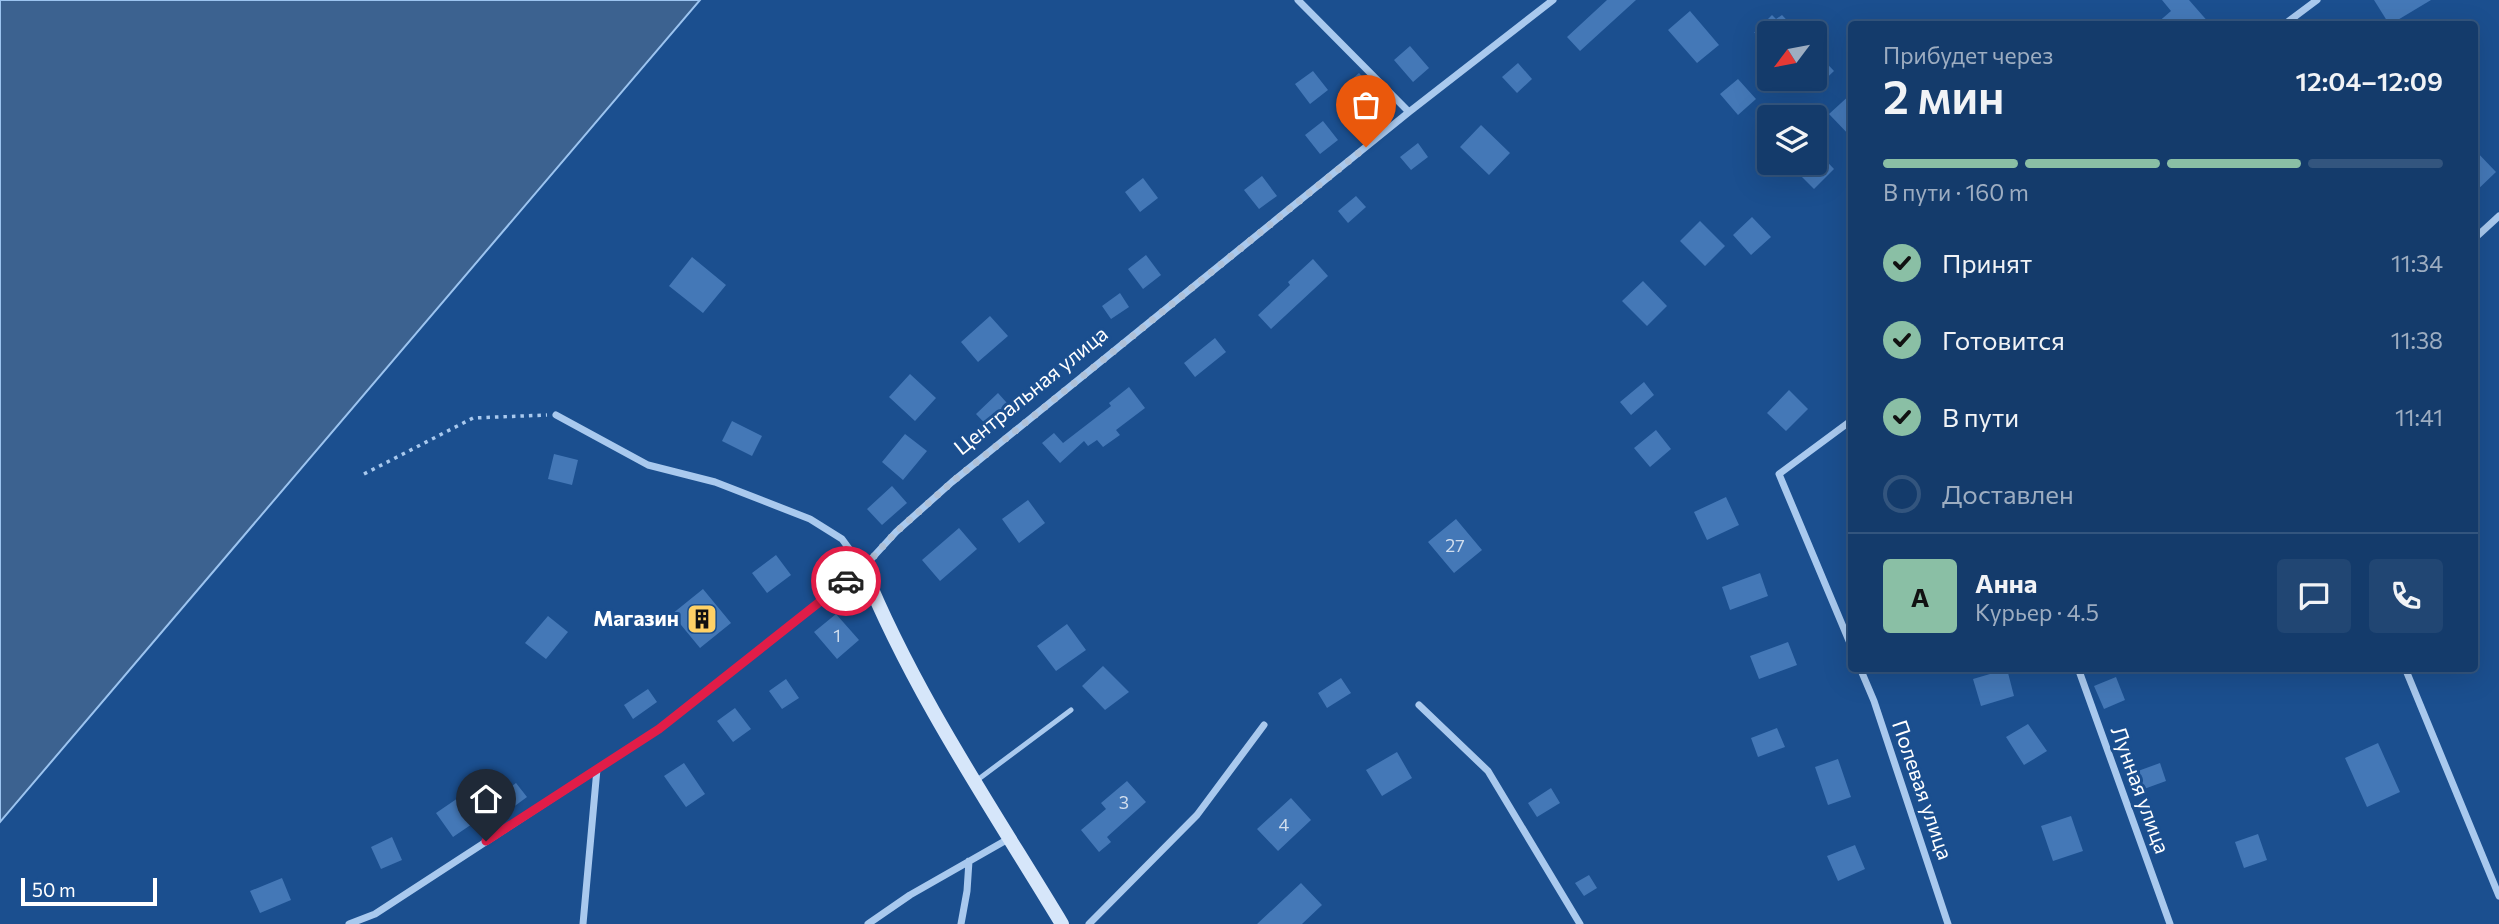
<!DOCTYPE html>
<html lang="ru">
<meta charset="utf-8">
<style>
body{margin:0;font-family:Commissioner,sans-serif;background:#214673;color:#f1f3f6;height:100vh;display:flex;flex-direction:column;font-size:26px;white-space:nowrap}
*{box-sizing:border-box;margin:0}
p{font-size:23px;color:#9dadc1}
.icon{flex:none;width:38px;height:38px;fill:none;stroke:currentColor;stroke-width:2;stroke-linecap:round;stroke-linejoin:round}
.map{position:relative;flex:1;overflow:hidden}
.panel{position:absolute;left:1848px;top:21px;width:630px;height:651px;display:flex;flex-direction:column;background:#143b6b;border-radius:7px;box-shadow:0 7px 28px #0002,0 0 0 2px #33557e}
.panel>*{flex:none}
.needle{width:46px;rotate:238deg}
.buttons{position:absolute;left:1757px;top:21px;display:grid;gap:14px}
.buttons a{display:grid;place-items:center;width:70px;height:70px;border-radius:7px;background:#143b6b;box-shadow:0 7px 28px #0002,0 0 0 2px #33557e;font-size:35px}
.scale{position:absolute;left:21px;bottom:18px;width:136px;box-sizing:border-box;padding-left:7px;border:4px solid #fff;border-top:0;font-size:19px;line-height:24px;white-space:nowrap;color:#fff;-webkit-text-stroke:5px #1b4f8f;paint-order:stroke}
.pin{position:absolute;display:grid;place-items:center;width:60px;height:60px;color:#fff;margin:-72px -30px;border-radius:50% 50% 50% 0;rotate:-45deg;box-shadow:0 0 7px #0007}
.pin .icon{rotate:45deg}
.courier{position:absolute;display:grid;place-items:center;width:70px;height:70px;margin:-35px;border:5px solid #e11d48;border-radius:50%;background:#fff;color:#222;box-shadow:0 2px 9px #0007}
.overview em{font-style:normal;font-weight:600}
.overview div{display:flex;flex-direction:column-reverse}
.overview{display:flex;align-items:center;justify-content:space-between;height:119px;padding:0 35px}
h1{font-size:46px;font-weight:600;line-height:52px}
.bar{display:grid;grid-template-columns:repeat(4,1fr);gap:10px 7px;align-content:center;height:84px;padding:0 35px}
.bar i{height:9px;border-radius:5px;background:#33557e}
.bar .current{background:#8abfa5}
.bar p{grid-column:span 4}
.line{display:flex;align-items:center;gap:18px;padding:0 35px;border-top:2px solid #33557e}
.line div{flex:1}
.round{display:grid;place-items:center;flex:none;width:74px;height:74px;border-radius:7px;background:#214673}
ol{padding:0 35px;list-style:none}
li{display:flex;align-items:center;gap:21px;height:77px}
li p{margin-inline-start:auto}
li .icon{padding:7px;border-radius:50%;background:#8abfa5;color:#111;stroke-width:4}
li:last-child{color:#9dadc1}
li i{width:38px;height:38px;border:4px solid #33557e;border-radius:50%}
.map>svg:first-child{display:block}
</style>
<div class="map">
<svg width="2499" height="924" viewBox="0 0 2499 924">
<rect width="100%" height="100%" fill="#1b4f8f"/>
<path fill="#3c6290" stroke="#9cc4f0" stroke-width="2" d="M0,0H700L0,822Z"/>
<path fill="#4478b7" d="M1607,0H1636L1580,51L1567,37Z
M2162,0H2189L2210,24H2156L2171,11Z
M2374,0H2431L2391,24H2389Z
M1690,11L1719,45L1697,63L1668,30Z
M1772,15L1776,19L1782,15L1799,33H1754Z
M1410,46L1429,68L1413,82L1394,60Z
M1815,51L1834,71L1815,89Z
M1518,63L1532,79L1517,93L1502,77Z
M1313,71L1328,90L1310,104L1295,84Z
M1359,73L1385,101L1366,119L1340,90Z
M1738,79L1756,99L1738,115L1720,94Z
M1852,93V138L1829,114Z
M1323,121L1338,140L1320,154L1305,135Z
M1481,125L1510,153L1489,175L1460,147Z
M1418,143L1428,157L1411,170L1400,157Z
M1815,149L1834,169L1814,189L1788,163H1815Z
M2474,149L2496,172L2474,193Z
M1262,176L1277,196L1259,209L1244,190Z
M1143,178L1158,198L1140,212L1125,192Z
M1356,196L1366,207L1348,223L1338,211Z
M1752,217L1771,237L1751,255L1733,235Z
M1700,221L1725,246L1705,266L1680,241Z
M1146,255L1161,275L1143,289L1128,269Z
M692,257L726,285L703,313L669,286Z
M1313,259L1328,276L1271,329L1258,315L1290,285L1288,282Z
M1643,281L1667,306L1647,326L1622,301Z
M1120,293L1129,307L1111,319L1102,306Z
M990,316L1008,336L978,362L961,342Z
M1215,338L1226,352L1195,377L1184,363Z
M910,374L936,398L915,421L889,397Z
M1644,382L1654,395L1631,415L1620,402Z
M1129,387L1145,408L1116,430L1120,435L1103,447L1097,440L1088,446L1084,441L1060,463L1042,443L1054,433L1063,443L1111,406L1109,403Z
M1789,390L1808,409L1786,431L1767,413Z
M998,393L1015,412L993,432L976,414Z
M732,421L762,436L752,456L722,441Z
M1656,430L1671,449L1650,467L1634,448Z
M905,434L927,451L903,480L882,462Z
M554,454L578,460L572,485L548,479Z
M892,486L907,503L882,525L867,509Z
M1726,497L1739,525L1707,540L1694,512Z
M1028,500L1045,523L1019,543L1002,519Z
M1456,519L1482,550L1454,573L1428,542Z
M959,528L977,549L940,581L922,560Z
M776,555L791,575L767,593L752,573Z
M1760,573L1768,596L1730,610L1722,587Z
M703,589L731,623L700,648L672,614Z
M836,614L859,640L837,659L814,632Z
M548,616L568,632L546,659L525,643Z
M1067,624L1086,650L1056,671L1037,646Z
M1788,642L1797,665L1759,679L1750,656Z
M1103,666L1129,692L1105,710L1082,686Z
M2007,669L2014,696L1981,706L1973,679Z
M2116,677L2125,700L2104,709L2094,686Z
M1341,678L1351,693L1327,708L1318,693Z
M786,679L799,698L782,709L769,691Z
M648,689L657,702L633,719L624,705Z
M735,708L751,729L733,742L717,721Z
M2028,724L2047,751L2024,765L2006,737Z
M1777,728L1785,747L1758,757L1751,738Z
M2378,743L2400,792L2367,807L2345,758Z
M1397,752L1412,778L1382,796L1366,770Z
M1838,759L1851,797L1828,805L1815,767Z
M684,763L705,794L686,807L664,776Z
M2160,763L2166,781L2144,789L2138,771Z
M1127,781L1146,802L1107,837L1111,842L1099,852L1081,830L1106,809L1101,803Z
M516,783L527,797L508,811L497,797Z
M1551,788L1560,803L1537,817L1528,803Z
M458,798L475,822L453,837L436,813Z
M1291,798L1311,820L1278,851L1257,829Z
M2071,816L2083,851L2053,861L2041,826Z
M2258,834L2267,860L2244,868L2235,842Z
M392,837L402,860L381,869L371,847Z
M1855,845L1865,869L1838,881L1827,856Z
M1589,875L1597,888L1584,896L1575,883Z
M282,878L291,900L260,913L250,891Z
M1301,883L1322,905L1302,924H1257Z"/>
<g fill="none" stroke-linecap="round" stroke-linejoin="round">
<path stroke="#a9c9ee" stroke-width="3.5" stroke-dasharray="3.5 5" stroke-linecap="butt" d="M364,474L473,418L547,415"/>
<path stroke="#a9c9ee" stroke-width="5" d="M976,781L1071,710"/>
<path stroke="#a9c9ee" stroke-width="7" d="M1298,0L1409,112
M2285,24L2317,0
M2474,239L2499,216
M556,415L648,465L715,482L810,519L842,539L863,568
M1852,420L1779,474L1852,648
M1860,668L1874,701L1948,924
M2078,668L2170,924
M2405,668L2499,896
M1419,705L1488,771L1580,924
M349,924L375,914L659,729L863,568L896,532L952,482L1409,112L1553,0
M583,924L597,769
M868,924L910,895L1010,838
M961,924L967,891L969,861
M1089,924L1197,815L1264,725"/>
<path stroke="#d6e6fa" stroke-width="14" d="M863,568C914,694 992,808 1062,924"/>
</g>
<g fill="none" stroke-linecap="round" stroke-linejoin="round">
<path stroke="#afc1d8" stroke-width="7" stroke-dasharray="0 12.6" d="M846,581L863,568L896,532L952,482L1366,147"/>
<path stroke="#e11d48" stroke-width="9" d="M486,841L659,729L846,581"/>
</g>
<defs>
<g id="building-square" transform="scale(1.575)"><rect x="-9" y="-9" width="18" height="18" rx="4" fill="#ffd166" stroke="#1b4f8f"/><path d="M-4-6H4V6H1V3H-1V6H-4ZM-2.5-4.3h1.7v1.8h-1.7ZM.8-4.3h1.7v1.8H.8ZM-2.5-1h1.7V.8h-1.7ZM.8-1h1.7V.8H.8Z" fill="#111"/></g>
</defs>
<g fill-rule="evenodd">
<use href="#building-square" x="702" y="619"/>
</g>
<g text-anchor="middle" stroke-width="6" stroke-linejoin="round" paint-order="stroke">
<g font-size="18" fill="#d0dded">
<text x="1455" y="552">27</text>
<text x="837" y="642">1</text>
<text x="1124" y="809">3</text>
<text x="1284" y="831">4</text>
</g>
<g font-size="21" fill="#fff" stroke="#1b4f8f">
<text transform="translate(1031 391) rotate(-39)" y="7">Центральная улица</text>
<text transform="translate(1922 790) rotate(71)" y="7">Полевая улица</text>
<text transform="translate(2140 790) rotate(70)" y="7">Лунная улица</text>
</g>
<g font-size="21" font-weight="bold" fill="#fff" stroke="#1b4f8f" text-anchor="end">
<text x="679" y="626">Магазин</text>
</g>
</g>
</svg>
<div class="buttons">
<a><svg class="needle" viewBox="-14 -14 28 28"><path d="M0-13l5 13h-10z" fill="#e53935"/><path d="M0 13l5-13h-10z" fill="#9dadc1"/></svg></a>
<a><svg class="icon" aria-label="layers" viewBox="0 0 24 24"><path d="M12 4l9 5-9 5-9-5zM3 14l9 5 9-5"/></svg></a>
</div>
<div class="scale">50 m</div>
<div class="pin" style="left:1366px;top:147px;background:#ea580c"><svg class="icon" aria-label="bag" viewBox="0 0 24 24"><path d="M5 8h14l-1 12H6zM9 8a3 3 0 0 1 6 0"/></svg></div>
<div class="pin" style="left:486px;top:841px;background:#1f2937"><svg class="icon" aria-label="home" viewBox="0 0 24 24"><path d="M3 11l9-7 9 7M6 9v11h12V9"/></svg></div>
<div class="courier" style="left:846px;top:581px"><svg class="icon" aria-label="car" viewBox="0 0 24 24"><path d="M5 17H2v-5l4-1 3-4h7l3 4 3 1v5h-3M9 17h6M6 11h13"/><circle cx="7" cy="17" r="2"/><circle cx="17" cy="17" r="2"/></svg></div>
<section class="panel">
<div class="overview"><div><h1>2 мин</h1><p>Прибудет через</p></div><em>12:04–12:09</em></div>
<div class="bar"><i class="current"></i><i class="current"></i><i class="current"></i><i></i><p>В пути · 160 m</p></div>
<ol>
<li><svg class="icon" aria-label="check" viewBox="0 0 24 24"><path d="M5 12l5 5 9-10"/></svg>Принят<p>11:34</p></li>
<li><svg class="icon" aria-label="check" viewBox="0 0 24 24"><path d="M5 12l5 5 9-10"/></svg>Готовится<p>11:38</p></li>
<li><svg class="icon" aria-label="check" viewBox="0 0 24 24"><path d="M5 12l5 5 9-10"/></svg>В пути<p>11:41</p></li>
<li><i></i>Доставлен</li>
</ol>
<div class="line" style="height:126px"><b class="round" style="background:#8abfa5;color:#111">А</b><div><b>Анна</b><p>Курьер · 4.5</p></div><a class="round"><svg class="icon" aria-label="chat" viewBox="0 0 24 24"><path d="M4 5h16v11H9l-5 4z"/></svg></a><a class="round"><svg class="icon" aria-label="phone" viewBox="0 0 24 24"><path d="M5 4h4l2 5-3 2q2 4 5 5l2-3 5 2v4C11 20 4 13 5 4z"/></svg></a></div>
</section>
</div>
